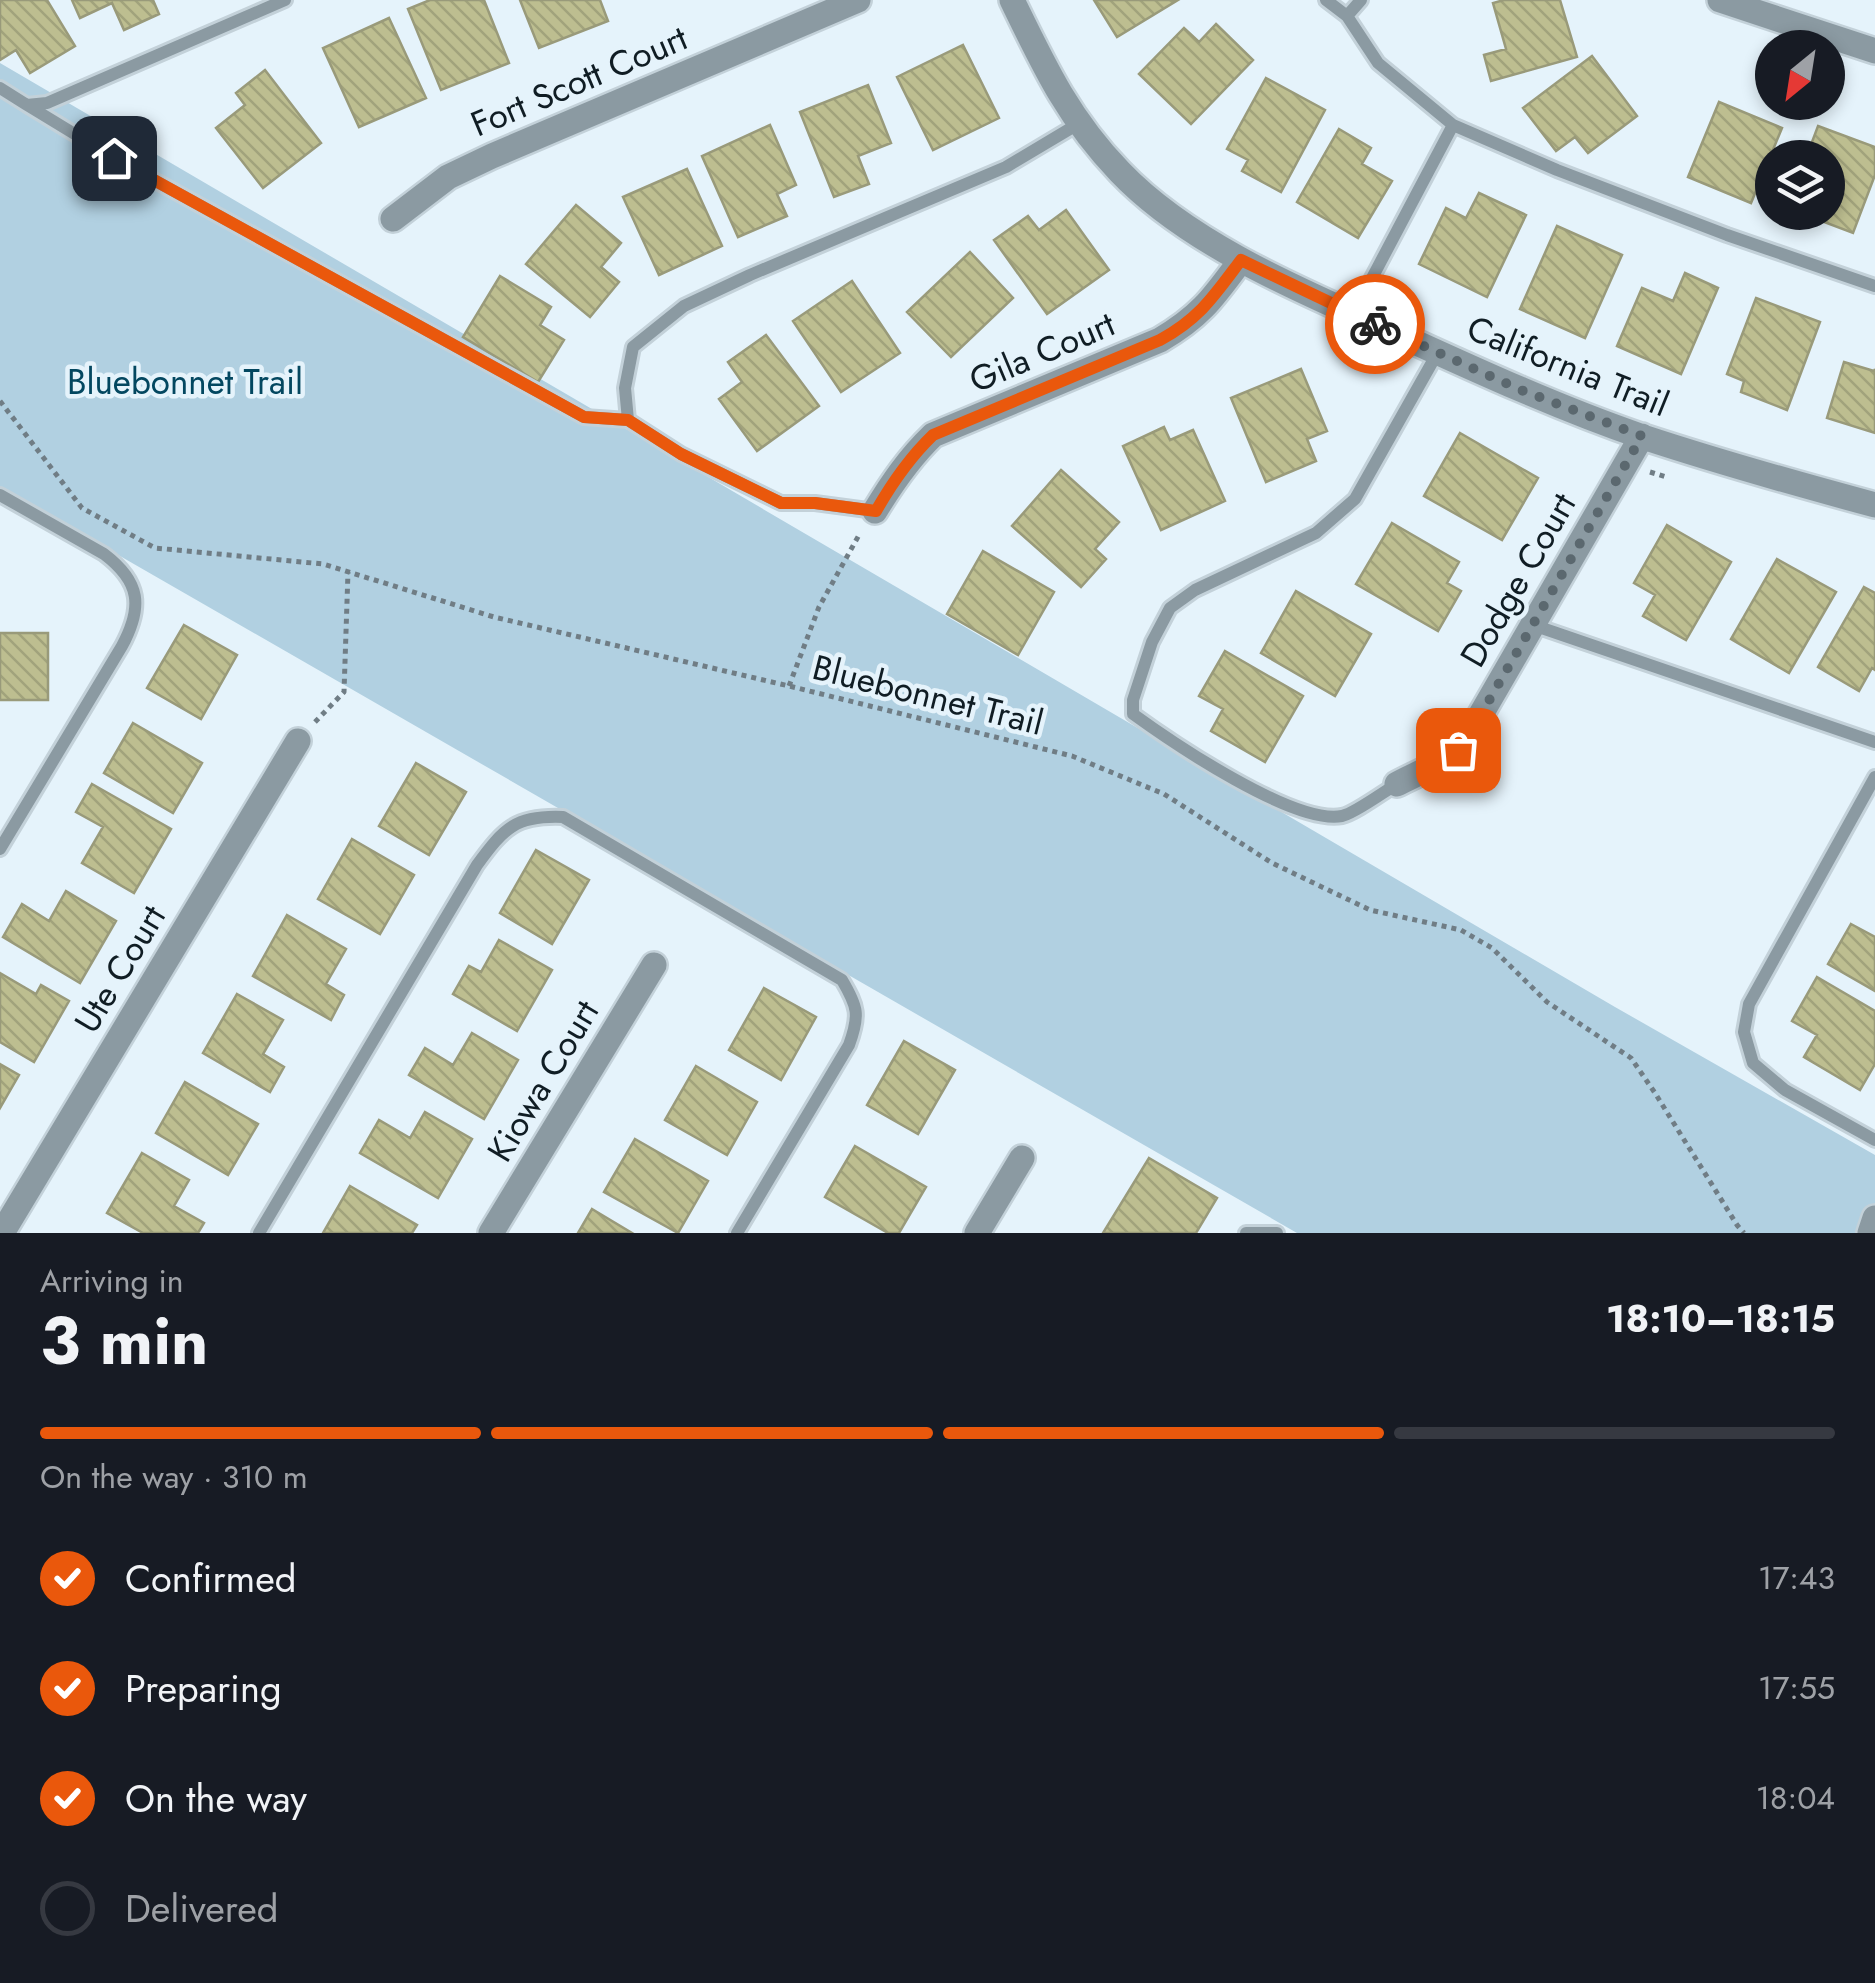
<!DOCTYPE html>
<meta charset="utf-8">
<style>
body{margin:0;font-family:Jost,sans-serif;background:#20242c;color:#f1f3f6;height:100vh;display:flex;flex-direction:column;font-size:38px;white-space:nowrap}
*{box-sizing:border-box;margin:0}
p{font-size:32px;color:#9ea1a6}
.icon{flex:none;width:55px;height:55px;fill:none;stroke:currentColor;stroke-width:2;stroke-linecap:round;stroke-linejoin:round}
.map{position:relative;height:1233px;overflow:hidden}
.panel{display:flex;flex-direction:column;background:#171b24;flex:1}
.panel>*{flex:none}
.needle{width:65px;rotate:210deg}
.fabs{position:absolute;left:1755px;top:30px;display:grid;gap:20px}
.fabs a{display:grid;place-items:center;width:90px;height:90px;border-radius:50%;background:#171b24;box-shadow:0 5px 15px #0003;font-size:50px}
.pin{position:absolute;display:grid;place-items:center;width:85px;height:85px;color:#fff;margin:-42px;border-radius:20px;box-shadow:0 5px 15px #0006}
.courier{position:absolute;display:grid;place-items:center;width:100px;height:100px;margin:-50px;border:8px solid #ea580c;border-radius:50%;background:#fff;color:#222;box-shadow:0 2px 12px #0007}
.overview em{font-style:normal;font-weight:700}
.overview div{display:flex;flex-direction:column-reverse}
.overview{display:flex;align-items:center;justify-content:space-between;height:170px;padding:0 40px}
h1{font-size:65px;font-weight:700;line-height:75px}
.bar{display:grid;grid-template-columns:repeat(4,1fr);gap:15px 10px;align-content:center;height:120px;padding:0 40px}
.bar i{height:12px;border-radius:8px;background:#363941}
.bar .active{background:#ea580c}
.bar p{grid-column:span 4}
ol{padding:0 40px;list-style:none}
li{display:flex;align-items:center;gap:30px;height:110px}
li p{margin-inline-start:auto}
li .icon{padding:10px;border-radius:50%;background:#ea580c;color:#fff;stroke-width:4}
li:last-child{color:#9ea1a6}
li i{width:55px;height:55px;border:5px solid #363941;border-radius:50%}
.map>svg:first-child{display:block}
</style>
<div class="map">
<svg width="1875" height="1233" viewBox="0 0 1875 1233">
<defs>
<pattern id="building-back-hatch" width="6" height="6" patternUnits="userSpaceOnUse" patternTransform="scale(2.5)"><rect width="6" height="6" fill="#bdbe90"/><path d="M-1 5l2 2M0 0l6 6M5-1l2 2" fill="none" stroke="#a1a37c"/></pattern>
</defs>
<rect width="100%" height="100%" fill="#e5f3fb"/>
<path fill="#b1d0e1" d="M0,63L1615,1007L1875,1155V1233H1297L0,487Z"/>
<path fill="url(#building-back-hatch)" stroke="#999a7a" stroke-width="2.5" d="M0,0H47L75,46L30,73L16,50L0,60Z
M72,0H153L159,14L124,30L112,3L80,18Z
M430,0H484L509,63L441,90L408,9Z
M520,0H600L608,21L539,48Z
M1094,0H1178L1117,37Z
M1504,0H1560L1577,57L1491,81L1484,55L1506,49L1493,3Z
M389,18L426,98L359,127L323,48Z
M1216,24L1253,60L1191,124L1139,74L1184,28L1199,42Z
M963,45L999,118L933,150L897,77Z
M1592,56L1637,116L1588,153L1575,137L1556,151L1523,108Z
M265,70L321,143L263,188L216,128L245,105L236,93Z
M1266,78L1325,110L1281,192L1242,171L1248,160L1227,149Z
M868,85L891,143L858,156L869,184L834,197L800,112Z
M1719,102L1782,128L1751,203L1688,177Z
M770,125L796,185L777,194L787,216L738,237L702,156Z
M1818,126L1875,147V175L1853,233L1811,217L1813,212H1828V158H1806Z
M1339,129L1371,148L1362,164L1392,181L1358,238L1297,202Z
M687,169L722,246L659,275L623,197Z
M1479,193L1526,215L1487,297L1419,264L1446,208L1466,218Z
M576,205L621,243L601,267L619,282L590,317L526,264Z
M1066,210L1109,270L1047,314L994,240L1028,216L1039,230Z
M1557,226L1622,255L1585,338L1520,309Z
M970,252L1013,298L951,357L907,312Z
M1685,273L1718,288L1681,374L1617,346L1642,288L1673,301Z
M500,276L551,307L540,325L564,340L538,382L463,337Z
M852,281L900,353L841,392L793,321Z
M1756,298L1820,322L1787,410L1741,392L1744,381L1727,374Z
M766,335L819,406L757,451L719,399L742,382L728,362Z
M1844,362L1874,371L1875,369V433L1827,418Z
M1301,369L1327,431L1307,439L1316,461L1266,482L1231,398Z
M1164,427L1170,440L1193,430L1225,501L1161,530L1123,446Z
M1460,433L1538,478L1502,540L1424,496Z
M1061,470L1119,522L1095,549L1106,559L1081,587L1012,526Z
M1392,523L1459,562L1447,583L1461,591L1438,631L1356,584Z
M1667,525L1731,562L1686,640L1643,616L1655,595L1634,583Z
M983,551L1054,592L1018,655L947,614Z
M1777,559L1836,592L1789,673L1731,639Z
M1864,587L1875,593V670L1872,668L1859,691L1818,667Z
M1296,591L1371,634L1335,696L1261,653Z
M184,625L237,655L201,719L147,688Z
M0,633H48V700H0Z
M1225,651L1303,696L1265,762L1211,731L1223,709L1199,696Z
M133,723L202,763L173,813L104,773Z
M416,763L466,792L429,855L379,826Z
M92,784L171,829L134,893L82,863L103,827L76,812Z
M352,839L414,875L380,934L318,899Z
M536,850L589,880L552,944L500,913Z
M66,891L116,921L80,983L3,937L22,904L49,921Z
M287,915L346,949L326,984L344,995L331,1020L253,976Z
M1851,924L1875,937V991L1828,964Z
M499,940L552,970L517,1031L453,994L469,966L481,972Z
M0,973L36,994L41,985L69,1001L34,1062L0,1042Z
M1817,977L1875,1011V1064L1860,1090L1804,1057L1817,1035L1792,1021Z
M764,988L816,1017L781,1080L729,1050Z
M237,994L283,1020L263,1054L284,1067L270,1092L203,1053Z
M472,1033L518,1060L484,1119L409,1075L425,1048L453,1065Z
M904,1041L955,1070L918,1134L867,1105Z
M0,1064L19,1075L0,1108Z
M696,1066L757,1102L727,1155L665,1120Z
M185,1082L258,1124L228,1175L156,1133Z
M425,1112L472,1139L438,1198L360,1153L379,1120L410,1138Z
M635,1139L708,1181L678,1233L604,1192Z
M855,1146L926,1187L899,1233H888L825,1197Z
M142,1153L189,1180L174,1206L204,1223L198,1233H143L107,1213Z
M1149,1158L1217,1198L1196,1233H1103Z
M350,1186L417,1225L412,1233H323Z
M592,1209L632,1233H578Z"/>
<g fill="none" stroke-linecap="round" stroke-linejoin="round">
<g stroke="#c3d1d9" stroke-width="18">
<path id="lane" d="M1326,0L1347,16
M1361,0L1347,16L1378,63L1453,125L1557,170L1727,235L1875,286
M0,88L27,105L47,103L285,0
M27,105L114,158L584,417L628,420
M1353,314L1453,125
M0,495L104,554C141,582 143,607 122,646L0,849
M875,511L815,503H781L681,454L628,420L625,388L633,347L684,306L750,275L1006,167L1078,124
M1533,625L1875,742
M1875,777L1749,1004L1744,1032L1753,1063L1785,1090L1875,1140
M1397,784C1385,791 1354,814 1342,816C1294,825 1173,743 1133,714V700L1152,642L1170,608L1195,590L1316,533L1355,499L1438,352
M259,1233L477,865C504,828 516,815 563,817L842,980C858,1007 860,1015 849,1045L737,1233
M1246,1233H1277"/>
</g>
<g stroke="#c3d1d9" stroke-width="30">
<path id="street" d="M1012,0C1044,66 1068,118 1120,172C1184,239 1287,285 1371,322C1461,363 1550,405 1643,437C1719,462 1797,484 1875,505
M1720,0L1875,51
M393,219L448,177L492,156L858,0
M875,511C892,483 909,458 933,435L1160,340C1201,316 1213,298 1241,260
M1397,784C1424,770 1450,761 1469,735L1642,436
M2,1233L298,741
M491,1233L654,965
M977,1233L1022,1158
M1870,1233L1875,1218"/>
</g>
<path stroke="#707d85" stroke-width="5" stroke-dasharray="5 5" stroke-linecap="butt" d="M0,401L82,508L155,548L323,564L494,617L789,686L1072,756L1164,794L1272,863L1370,910L1461,930L1492,948L1547,1002L1631,1058L1655,1093L1737,1225L1744,1233
M1650,472L1666,477
M789,686L819,607L859,535
M315,722L344,692L348,572"/>
<use href="#lane" stroke="#8b9aa2" stroke-width="12"/>
<use href="#street" stroke="#8b9aa2" stroke-width="25"/>
</g>
<g fill="none" stroke-linecap="round" stroke-linejoin="round">
<path stroke="#5b686f" stroke-width="10" stroke-dasharray="0 18" d="M1375,324L1521,390L1642,436L1469,735L1458,750"/>
<path stroke="#ea580c" stroke-width="12" d="M114,158L584,417L628,420L681,454L781,503H815L876,511C892,483 909,458 933,435L1160,340C1200,318 1214,296 1241,260L1375,324"/>
</g>
<g text-anchor="middle" stroke-width="9" stroke-linejoin="round" paint-order="stroke">
<g font-size="35" fill="#101d24" stroke="#e5f3fb">
<text transform="translate(579 81) rotate(-23)" y="12">Fort Scott Court</text>
<text transform="translate(1042 352) rotate(-23)" y="12">Gila Court</text>
<text transform="translate(1568 366) rotate(22)" y="12">California Trail</text>
<text transform="translate(1518 580) rotate(-60)" y="12">Dodge Court</text>
<text transform="translate(928 695) rotate(14)" y="12">Bluebonnet Trail</text>
<text transform="translate(120 969) rotate(-59)" y="12">Ute Court</text>
<text transform="translate(543 1081) rotate(-59)" y="12">Kiowa Court</text>
</g>
<g font-size="35" fill="#034760" stroke="#e5f3fb">
<text x="185" y="394">Bluebonnet Trail</text>
</g>
</g>
</svg>
<div class="fabs">
<a><svg class="needle" viewBox="-14 -14 28 28"><path d="M0-13l5 13h-10z" fill="#e53935"/><path d="M0 13l5-13h-10z" fill="#9ea1a6"/></svg></a>
<a><svg class="icon" aria-label="layers" viewBox="0 0 24 24"><path d="M12 4l9 5-9 5-9-5zM3 14l9 5 9-5"/></svg></a>
</div>
<div class="pin" style="left:1458px;top:750px;background:#ea580c"><svg class="icon" aria-label="bag" viewBox="0 0 24 24"><path d="M5 8h14l-1 12H6zM9 8a3 3 0 0 1 6 0"/></svg></div>
<div class="pin" style="left:114px;top:158px;background:#1f2937"><svg class="icon" aria-label="home" viewBox="0 0 24 24"><path d="M3 11l9-7 9 7M6 9v11h12V9"/></svg></div>
<div class="courier" style="left:1375px;top:324px"><svg class="icon" aria-label="bike" viewBox="0 0 24 24"><circle cx="6" cy="16" r="4"/><circle cx="18" cy="16" r="4"/><path d="M6 16l4-8h5l3 8M10 8l3 8H6M13 5h3"/></svg></div>
</div>
<section class="panel">
<div class="overview"><div><h1>3 min</h1><p>Arriving in</p></div><em>18:10–18:15</em></div>
<div class="bar"><i class="active"></i><i class="active"></i><i class="active"></i><i></i><p>On the way · 310 m</p></div>
<ol>
<li><svg class="icon" aria-label="check" viewBox="0 0 24 24"><path d="M5 12l5 5 9-10"/></svg>Confirmed<p>17:43</p></li>
<li><svg class="icon" aria-label="check" viewBox="0 0 24 24"><path d="M5 12l5 5 9-10"/></svg>Preparing<p>17:55</p></li>
<li><svg class="icon" aria-label="check" viewBox="0 0 24 24"><path d="M5 12l5 5 9-10"/></svg>On the way<p>18:04</p></li>
<li><i></i>Delivered</li>
</ol>
</section>
